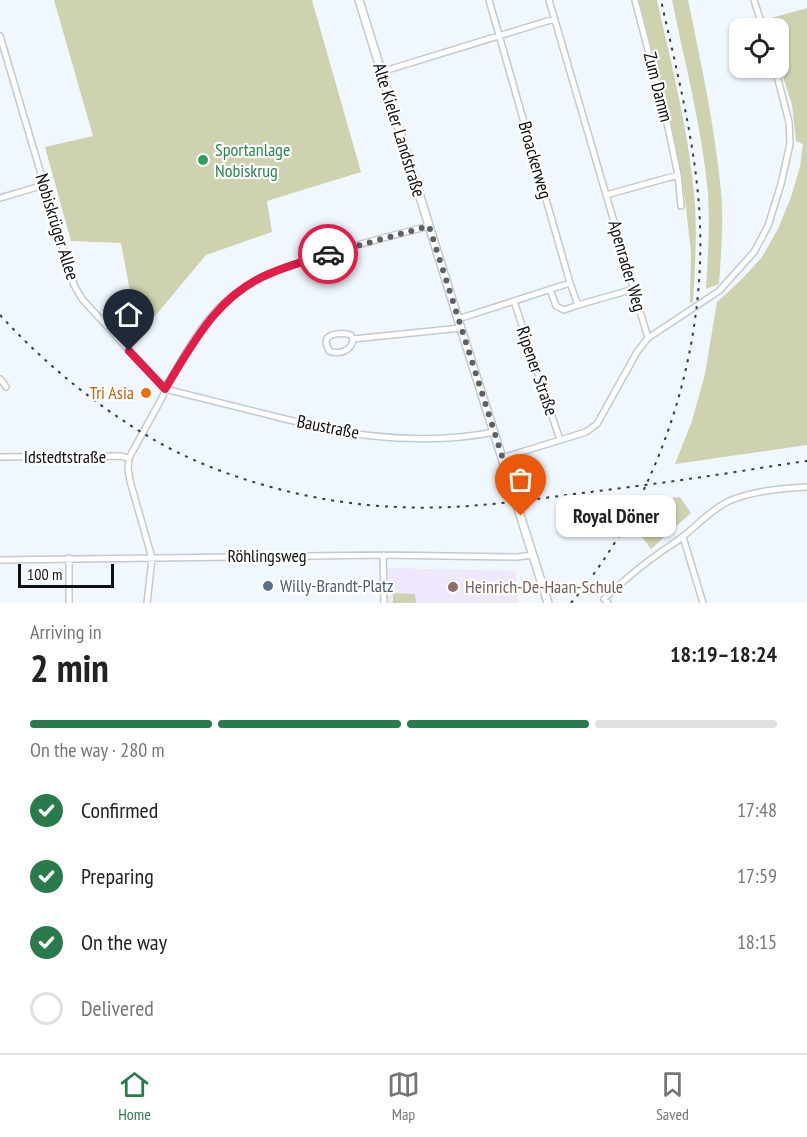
<!DOCTYPE html>
<meta charset="utf-8">
<style>
body{margin:0;font-family:"PT Sans Narrow",sans-serif;background:#f2f2f2;color:#222;height:100vh;display:flex;flex-direction:column;font-size:22px;white-space:nowrap}
*{box-sizing:border-box;margin:0}
p{font-size:20px;color:#767676}
.icon{flex:none;width:33px;height:33px;fill:none;stroke:currentColor;stroke-width:2;stroke-linecap:round;stroke-linejoin:round}
.map{position:relative;height:603px;overflow:hidden}
.drawer{display:flex;flex-direction:column;background:#fff;flex:1}
.drawer>*{flex:none}
.tools{position:absolute;left:729px;top:18px;display:grid;gap:12px}
.tools a{display:grid;place-items:center;width:60px;height:60px;border-radius:12px;background:#fff;box-shadow:0 2px 4px #0004;font-size:30px}
.scale{position:absolute;left:18px;bottom:15px;width:96px;box-sizing:border-box;padding-left:6px;border:3px solid #0e1013;border-top:0;font-size:16px;line-height:21px;white-space:nowrap;color:#0e1013;-webkit-text-stroke:4px #fff;paint-order:stroke}
.pin{position:absolute;display:grid;place-items:center;width:51px;height:51px;color:#fff;margin:-62px -26px;border-radius:50% 50% 50% 0;rotate:-45deg;box-shadow:0 0 6px #0007}
.pin .icon{rotate:45deg}
.courier{position:absolute;display:grid;place-items:center;width:60px;height:60px;margin:-30px;border:4px solid #e11d48;border-radius:50%;background:#fff;color:#222;box-shadow:0 2px 8px #0007}
.bubble{position:absolute;height:42px;border-radius:12px;background:#fff;box-shadow:0 2px 4px #0004;font-size:20px;font-weight:700;line-height:42px;text-align:center}
.summary em{font-style:normal;font-weight:700}
.summary div{display:flex;flex-direction:column-reverse}
.summary{display:flex;align-items:center;justify-content:space-between;height:102px;padding:0 30px}
h1{font-size:39px;font-weight:700;line-height:45px}
.bar{display:grid;grid-template-columns:repeat(4,1fr);gap:9px 6px;align-content:center;height:72px;padding:0 30px}
.bar i{height:8px;border-radius:4px;background:#e0e0e0}
.bar .on{background:#2a7b4c}
.bar p{grid-column:span 4}
ol{padding:0 30px;list-style:none}
li{display:flex;align-items:center;gap:18px;height:66px}
li p{margin-inline-start:auto}
li .icon{padding:6px;border-radius:50%;background:#2a7b4c;color:#fff;stroke-width:4}
li:last-child{color:#767676}
li i{width:33px;height:33px;border:3px solid #e0e0e0;border-radius:50%}
.dock{display:flex;justify-content:space-around;align-items:center;height:84px;border-top:2px solid #e0e0e0;background:#fff;font-size:16px;color:#767676}
.dock a{display:grid;justify-items:center;gap:3px}
.dock .on{color:#2a7b4c}
.map>svg:first-child{display:block}
</style>
<div class="map">
<svg width="807" height="603" viewBox="0 0 807 603">
<rect width="100%" height="100%" fill="#f0f7fe"/>
<path fill="#efe8fd" d="M387,568L516,571L518,603H388Z"/>
<path fill="#ced2ae" d="M54,0H312L361,172L267,201L272,232L206,255L155,316L130,291L121,243L71,241L45,147L93,136Z
M639,0H657C672,68 690,136 695,205C697,237 695,269 693,302L690,303L691,252L685,200L676,147Z
M672,0H688C701,63 715,127 721,192C724,222 721,254 719,284L706,289C708,257 710,225 708,193C702,128 685,64 672,0Z
M807,8V445L675,464L692,421L705,374L717,302L741,280L762,257L778,229L791,197L800,167L803,144L796,141L792,105L779,64L778,28H767L764,20Z
M680,497L691,513L651,549L641,536C644,509 651,499 680,497Z
M393,593L415,594L416,603H393Z"/>
<g fill="none" stroke-linecap="round" stroke-linejoin="round">
<g stroke="#c3c9d0" stroke-width="8">
<path id="minor" d="M489,0L570,283
M754,0L763,28
M0,36L74,285L82,299L165,389
M381,72L554,19
M678,175L681,206
M606,195L678,175L668,127L635,0
M0,198L44,185
M514,301L560,440
M578,305L634,289
M458,319L570,283L578,305L564,310L556,306L550,289
M648,338L719,291L754,252L768,226L781,184L790,144L789,122L775,68
M353,339C352,351 339,355 329,351C328,348 326,344 326,341C328,332 345,333 351,335L353,339L461,328
M0,379L3,382L6,387
M165,389C205,399 245,409 285,419C303,423 321,427 339,431C386,440 447,442 494,432
M0,457L120,456L129,458
M502,458L586,432L597,424L637,352L648,338L549,0
M683,537L703,603
M383,555L384,603
M0,560L383,555L517,557L533,555
M69,603V558
M147,603L152,558L130,481L128,469L129,458L163,396L165,389C182,359 199,326 225,302C253,277 288,266 323,255C358,244 394,235 429,226
M608,603L604,599C620,584 637,569 654,557C663,550 672,545 681,538C697,526 710,510 729,501C753,491 782,488 807,487"/>
</g>
<g stroke="#c3c9d0" stroke-width="10">
<path id="tertiary" d="M359,0L458,319L548,603"/>
</g>
<use href="#minor" stroke="#fff" stroke-width="5"/>
<use href="#tertiary" stroke="#fff" stroke-width="7"/>
<path stroke="#383b3e" stroke-width="2" stroke-dasharray="3 6" stroke-linecap="butt" d="M0,315C44,363 95,405 151,438C220,479 317,504 397,507C457,510 515,502 574,494C614,489 655,484 695,478C732,473 770,466 807,461
M571,603C658,500 705,358 700,224C697,148 677,73 661,0"/>
</g>
<g fill="none" stroke-linecap="round" stroke-linejoin="round">
<path stroke="#5d6165" stroke-width="6" stroke-dasharray="0 10.8" d="M328,254L429,226L521,516"/>
<path stroke="#e11d48" stroke-width="8" d="M129,351L165,389C193,343 218,294 271,273C290,265 309,260 328,254"/>
</g>
<circle fill="#2e9e5b" stroke="#fff" stroke-width="2" cx="203" cy="160" r="6"/>
<circle fill="#e8710a" stroke="#fff" stroke-width="2" cx="146" cy="393" r="6"/>
<circle fill="#5c6f8a" stroke="#fff" stroke-width="2" cx="268" cy="586" r="6"/>
<circle fill="#8d6e63" stroke="#fff" stroke-width="2" cx="453" cy="587" r="6"/>
<g text-anchor="middle" stroke-width="4.5" stroke-linejoin="round" paint-order="stroke">
<g font-size="18" fill="#0e1013" stroke="#fff">
<text transform="translate(658 87) rotate(76)" y="6">Zum Damm</text>
<text transform="translate(399 130) rotate(73)" y="6">Alte Kieler Landstraße</text>
<text transform="translate(535 160) rotate(74)" y="6">Broackerweg</text>
<text transform="translate(57 227) rotate(73)" y="6">Nobiskrüger Allee</text>
<text transform="translate(627 266) rotate(74)" y="6">Apenrader Weg</text>
<text transform="translate(537 371) rotate(71)" y="6">Ripener Straße</text>
<text transform="translate(328 427) rotate(11)" y="6">Baustraße</text>
<text x="65" y="463">Idstedtstraße</text>
<text x="267" y="562">Röhlingsweg</text>
</g>
<g font-size="18" fill="#27864d" stroke="#fff" text-anchor="start">
<text x="215" y="156">Sportanlage<tspan x="215" dy="21">Nobiskrug</tspan></text>
</g>
<g font-size="18" fill="#c56008" stroke="#fff" text-anchor="end">
<text x="134" y="399">Tri Asia</text>
</g>
<g font-size="18" fill="#4e5e75" stroke="#fff" text-anchor="start">
<text x="280" y="592">Willy-Brandt-Platz</text>
</g>
<g font-size="18" fill="#785e54" stroke="#fff" text-anchor="start">
<text x="465" y="593">Heinrich-De-Haan-Schule</text>
</g>
</g>
</svg>
<div class="tools">
<a><svg class="icon" aria-label="locate" viewBox="0 0 24 24"><circle cx="12" cy="12" r="6"/><path d="M12 2v4M12 18v4M2 12h4M18 12h4"/></svg></a>
</div>
<div class="scale">100 m</div>
<div class="pin" style="left:521px;top:516px;background:#ea580c"><svg class="icon" aria-label="bag" viewBox="0 0 24 24"><path d="M5 8h14l-1 12H6zM9 8a3 3 0 0 1 6 0"/></svg></div>
<div class="pin" style="left:129px;top:351px;background:#1f2937"><svg class="icon" aria-label="home" viewBox="0 0 24 24"><path d="M3 11l9-7 9 7M6 9v11h12V9"/></svg></div>
<div class="courier" style="left:328px;top:254px"><svg class="icon" aria-label="car" viewBox="0 0 24 24"><path d="M5 17H2v-5l4-1 3-4h7l3 4 3 1v5h-3M9 17h6M6 11h13"/><circle cx="7" cy="17" r="2"/><circle cx="17" cy="17" r="2"/></svg></div>
<div class="bubble" style="left:556px;top:495px;width:120px">Royal Döner</div>
</div>
<section class="drawer">
<div class="summary"><div><h1>2 min</h1><p>Arriving in</p></div><em>18:19–18:24</em></div>
<div class="bar"><i class="on"></i><i class="on"></i><i class="on"></i><i></i><p>On the way · 280 m</p></div>
<ol>
<li><svg class="icon" aria-label="check" viewBox="0 0 24 24"><path d="M5 12l5 5 9-10"/></svg>Confirmed<p>17:48</p></li>
<li><svg class="icon" aria-label="check" viewBox="0 0 24 24"><path d="M5 12l5 5 9-10"/></svg>Preparing<p>17:59</p></li>
<li><svg class="icon" aria-label="check" viewBox="0 0 24 24"><path d="M5 12l5 5 9-10"/></svg>On the way<p>18:15</p></li>
<li><i></i>Delivered</li>
</ol>
</section>
<nav class="dock">
<a class="on"><svg class="icon" aria-label="home" viewBox="0 0 24 24"><path d="M3 11l9-7 9 7M6 9v11h12V9"/></svg>Home</a>
<a><svg class="icon" aria-label="map" viewBox="0 0 24 24"><path d="M3 6l6-2 6 2 6-2v14l-6 2-6-2-6 2zM9 4v14M15 6v14"/></svg>Map</a>
<a><svg class="icon" aria-label="saved" viewBox="0 0 24 24"><path d="M7 4h10v16l-5-4-5 4z"/></svg>Saved</a>
</nav>
